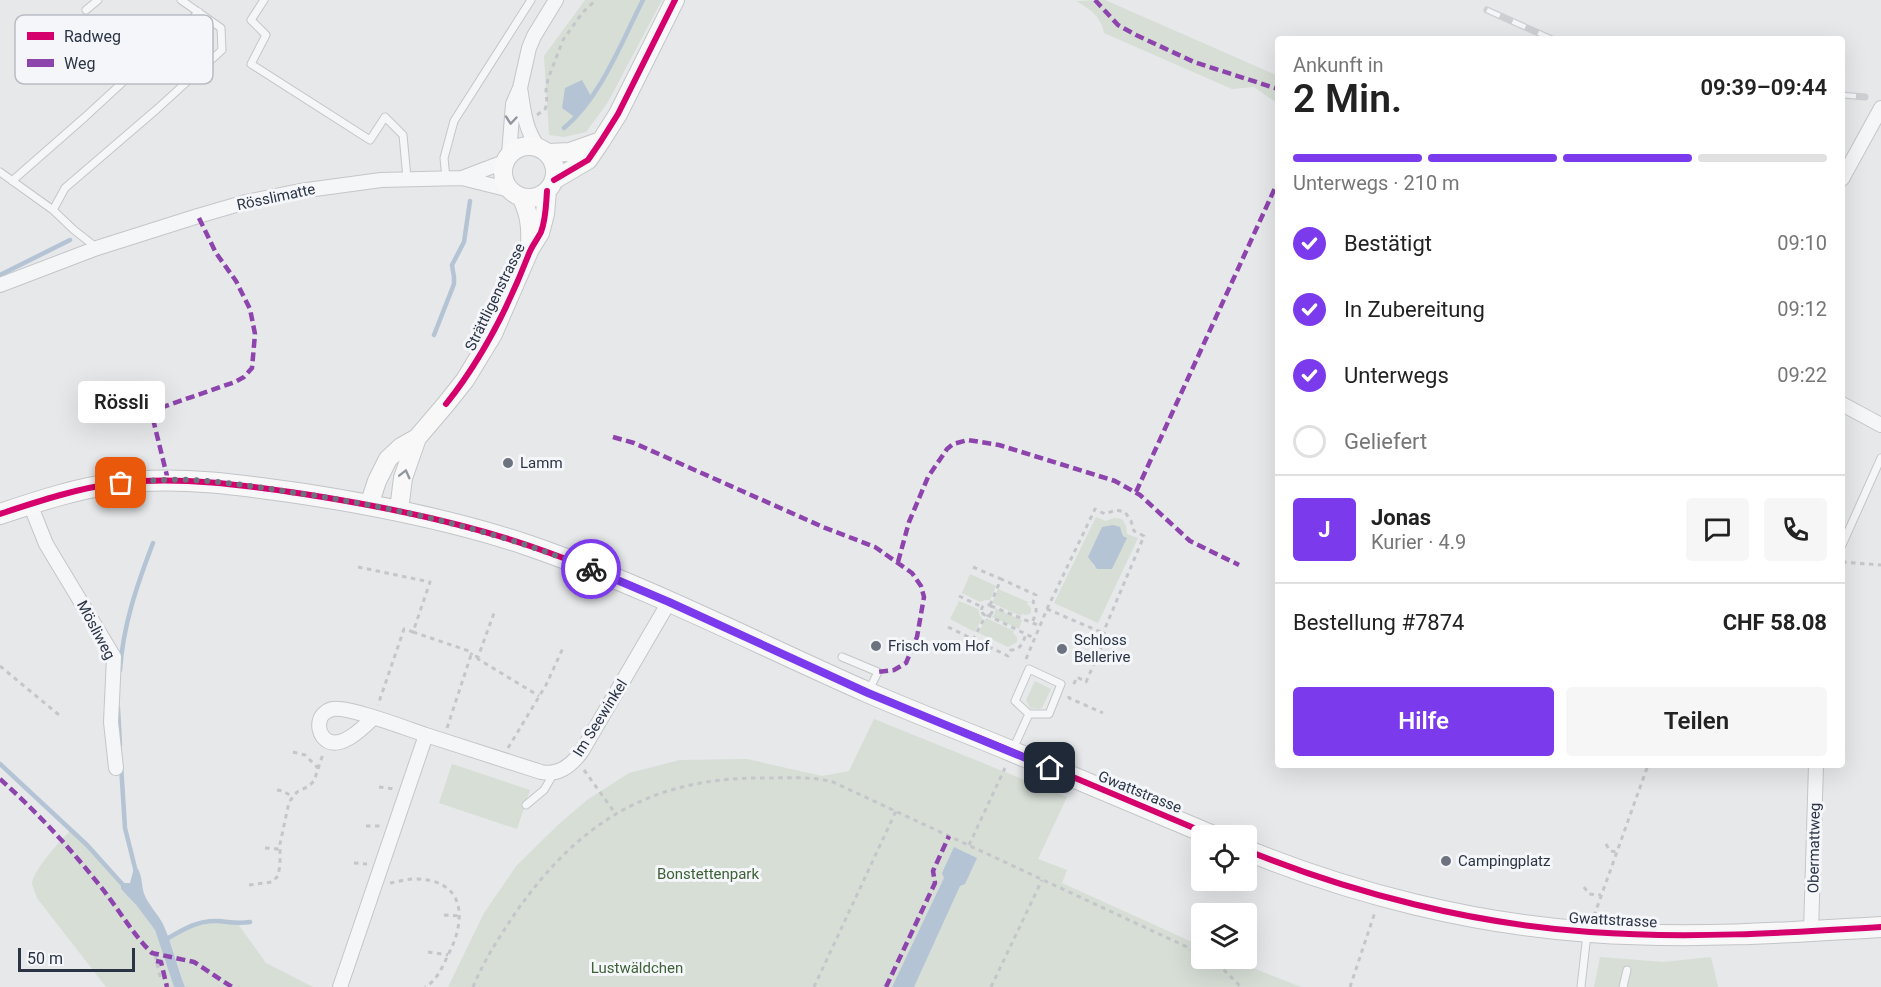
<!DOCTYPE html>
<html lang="de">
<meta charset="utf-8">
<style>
body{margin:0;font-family:Roboto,sans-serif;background:#f6f6f6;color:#222;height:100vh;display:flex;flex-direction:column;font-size:22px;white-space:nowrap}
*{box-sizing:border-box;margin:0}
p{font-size:20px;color:#767676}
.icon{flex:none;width:33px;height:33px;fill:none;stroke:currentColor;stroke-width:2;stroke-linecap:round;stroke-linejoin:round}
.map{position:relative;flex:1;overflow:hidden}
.details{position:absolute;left:1275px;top:36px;width:570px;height:732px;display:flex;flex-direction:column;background:#fff;border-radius:6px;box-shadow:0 6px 24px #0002}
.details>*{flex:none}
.buttons{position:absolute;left:1191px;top:825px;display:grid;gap:12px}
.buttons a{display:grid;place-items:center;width:66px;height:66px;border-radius:6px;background:#fff;box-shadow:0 6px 24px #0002;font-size:30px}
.scale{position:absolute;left:18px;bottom:15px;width:117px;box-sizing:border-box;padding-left:6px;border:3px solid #2b3445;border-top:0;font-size:16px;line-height:21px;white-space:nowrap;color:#2b3445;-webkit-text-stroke:4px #f4f6f9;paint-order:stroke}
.pin{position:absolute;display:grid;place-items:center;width:51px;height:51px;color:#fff;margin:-26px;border-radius:12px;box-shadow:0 3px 9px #0006}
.courier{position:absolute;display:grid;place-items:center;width:60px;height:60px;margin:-30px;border:4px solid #7c3aed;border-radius:50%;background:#fff;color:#222;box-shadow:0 2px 8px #0007}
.bubble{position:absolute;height:42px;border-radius:6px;background:#fff;box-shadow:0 6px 24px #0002;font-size:20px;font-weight:600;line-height:42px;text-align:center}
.headline em{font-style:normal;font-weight:600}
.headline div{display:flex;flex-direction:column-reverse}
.headline{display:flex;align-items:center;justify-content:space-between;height:102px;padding:0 18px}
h1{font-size:39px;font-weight:600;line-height:45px}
.bar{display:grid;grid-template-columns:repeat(4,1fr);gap:9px 6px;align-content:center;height:72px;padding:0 18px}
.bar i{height:8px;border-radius:4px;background:#e0e0e0}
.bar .on{background:#7c3aed}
.bar p{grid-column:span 4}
.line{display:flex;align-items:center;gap:15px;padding:0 18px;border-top:2px solid #e0e0e0}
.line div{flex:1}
.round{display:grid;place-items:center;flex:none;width:63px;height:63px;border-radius:6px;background:#f6f6f6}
ol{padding:0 18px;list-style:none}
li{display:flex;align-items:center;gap:18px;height:66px}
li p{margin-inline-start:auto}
li .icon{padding:6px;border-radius:50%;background:#7c3aed;color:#fff;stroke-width:4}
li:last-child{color:#767676}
li i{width:33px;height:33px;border:3px solid #e0e0e0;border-radius:50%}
.cta{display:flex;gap:12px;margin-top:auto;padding:12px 18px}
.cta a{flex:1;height:69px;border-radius:6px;background:#7c3aed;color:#fff;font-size:24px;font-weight:600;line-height:69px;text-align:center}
.cta a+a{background:#f6f6f6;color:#222}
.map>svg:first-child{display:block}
</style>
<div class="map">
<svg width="1881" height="987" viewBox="0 0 1881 987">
<rect width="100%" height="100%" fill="#e6e8ea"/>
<path fill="#d6ded6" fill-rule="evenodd" d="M585,0H662L608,102L586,132L564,137L549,135L544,56Z
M1105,0L1278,76V104L1254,87L1232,89L1104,33C1101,16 1090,9 1076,1Z
M1096,517L1106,521L1114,518L1122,519L1126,526L1127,534L1138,538L1098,623L1054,603ZM1102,527L1121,529L1123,536L1126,538L1112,568L1094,567L1090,558Z
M970,574L996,586L990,600H985L980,602L962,593Z
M998,589L1028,602L1027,604L1031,608V613L1026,615L1022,614L1021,616L992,603Z
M959,601L978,609L980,616L982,618L975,632L950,619Z
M995,608L1022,620L1019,629L992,617L995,613Z
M986,618L1014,631L1013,633L1017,637V642L1008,647L979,633Z
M1035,681L1051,689L1042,708L1038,709L1030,708L1026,700Z
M874,719L1067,797L1038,859L1067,870L1062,883L1201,946L1202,958L1230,959L1301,987H448L484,913L517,865L559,824L587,800L629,773L680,760L747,759L822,776L849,771Z
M452,764L530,790L517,829L439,803Z
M71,830L87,845L121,883V889L137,906L155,930L174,987H106L37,898L32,884C33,870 60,841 71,830Z
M217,921L238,924L266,963L313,987H185L169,937C187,927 196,922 217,921Z
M1600,957L1663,962L1711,957L1718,987H1594Z"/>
<path fill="#b4c4d5" d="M582,80L592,98L576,118L562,108L565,88Z
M1113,525L1120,527L1123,536L1127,538L1112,569H1097L1088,557L1102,527Z
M954,847L977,858L965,884L960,886L914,987H892L944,878L942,873Z
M134,868L138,869C143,878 141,887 145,896C150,907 158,914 163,924C172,944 177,966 185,987H174L155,930L137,906L121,889V883H130Z"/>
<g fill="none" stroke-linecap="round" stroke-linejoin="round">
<path stroke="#b4c4d5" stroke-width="4.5" d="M564,128C601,97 621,43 643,0
M0,275L70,240
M434,335L454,284V277L452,265L464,242L470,201
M120,670C123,625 137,585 153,543
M118,708L120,745
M0,764L87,845L124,886
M121,765L125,828L136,872
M165,940C182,930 197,920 218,921C229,922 238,924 250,922"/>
<g stroke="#c4c6c8" stroke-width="9">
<path id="lane" d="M264,0L251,20L266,35L251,64L370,140L385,117L403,135L407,178
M86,10L98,0
M0,172L53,210
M446,179L444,158L454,121L531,0
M12,181L85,117L199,12
M97,248L74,230L53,210L65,188L157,109L222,50L221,28L181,0
M1842,545L1881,458
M842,657L878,672L869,690
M1013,749L1029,714H1049L1061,684L1029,669L1015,701L1029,714
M526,805L544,790L554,773
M1581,987L1587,934
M1623,987L1627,970"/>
</g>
<g stroke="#c4c6c8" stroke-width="16">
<path id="street" d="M520,88C524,111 524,127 538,147
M509,154L513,104L520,88L529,48L534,36L556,0
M462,178L504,162
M1842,179L1881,108
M0,285L97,248L198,216L246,202L300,191L381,180L462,178L510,190
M1842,404L1881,425
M30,504L46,544L114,657L111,722L116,768
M373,718C363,728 337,754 323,737C320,733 318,726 320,720C321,715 327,710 333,709C348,706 408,729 426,735
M1811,931L1816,765
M340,987L426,735L541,772C559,776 572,765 582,751L669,602"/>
</g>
<g stroke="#c4c6c8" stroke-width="20">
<path id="secondary" d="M503 172a26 26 0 1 1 52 0a26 26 0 1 1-52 0Z
M548,153L570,152L601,141
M554,180L588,160L601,141L618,114L675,0
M521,197C530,214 531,228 530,247
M369,505L377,481L388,459L401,447L417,438L446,404L465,380L493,334L530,249L540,233L545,214L547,191
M399,510L403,478L417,438"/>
</g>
<g stroke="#c2c5c8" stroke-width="22">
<path id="primary" d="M0,514C39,501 78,488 118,483C181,476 243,485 304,494C381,506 457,521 530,546C646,586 756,643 867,692C915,713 963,731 1011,751C1078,779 1145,807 1213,836
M1246,850C1354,894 1474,924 1590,932C1687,939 1784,933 1881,927"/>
</g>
<path stroke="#c5c6ca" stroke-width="3" stroke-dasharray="4.5 4.5" stroke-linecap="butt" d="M537,115L545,109L547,104L546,90L548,79L563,40L583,12L596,0
M1842,562L1881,565
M358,567L430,582L413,632L404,629L378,705
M973,567L1001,579
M959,596L982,607
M981.5 610a5.5 5.5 0 1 1 11 0a5.5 5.5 0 1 1-11 0Z
M990,605L1001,579L1036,595L1033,602C1039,609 1035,615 1032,623
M991,606L1040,626
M1047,609L1095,509L1105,514L1116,510L1125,512L1131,521L1134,531L1144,536L1103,633L1107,634L1086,682L1077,677L1072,688
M987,615L1034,638
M948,627L1008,656L1011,650C1021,650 1023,642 1026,634
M413,632L472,652L471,655
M973,640L986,615
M478,657V659L539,696
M1026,659L1047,609L1103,633
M0,666L59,715
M1069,696V698L1103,713
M447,728L471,655L478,657L494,613
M508,748L546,685L563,648
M293,752L305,755L318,768
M584,770L615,813
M379,787L395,789
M277,790L283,791L293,797
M366,826H380
M1606,844L1610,851L1618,852
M969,845L1005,768
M265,848L279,849
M354,863L367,864
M390,883C397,882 405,879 413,879C463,878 468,916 449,953C443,965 438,980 425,987
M249,885L272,882L278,876L280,865V844L289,802L297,792L309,786L314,781L323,754
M1584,887L1589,894L1601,895
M444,915L460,916
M1594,916L1648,765
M428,952L448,955
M155,955L161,981
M1210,958L1219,965L1241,987
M473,987C484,960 500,936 516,912C580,821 652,777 765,778C788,778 811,776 833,782L1202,954
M814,987L896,811
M991,987L1042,880
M1350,987L1375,912"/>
<use href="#lane" stroke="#f5f6f7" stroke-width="7"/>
<use href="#street" stroke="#f5f6f7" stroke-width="14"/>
<use href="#secondary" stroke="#f8f8f8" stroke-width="18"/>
<use href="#primary" stroke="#f8f8f8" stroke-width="20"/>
<g stroke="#cecfd2" stroke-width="7">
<path id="rail" d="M1487,10L1552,39
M1842,95L1865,97"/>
</g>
<use href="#rail" stroke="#f4f6f9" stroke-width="4.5" stroke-dasharray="14" stroke-linecap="butt"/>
<path stroke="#8e44ad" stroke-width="4.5" stroke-dasharray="9 4.5" stroke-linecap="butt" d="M1095,0L1118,25L1136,35L1194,62L1278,89
M613,437L634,443L823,527L875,547L912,573L921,586L924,597L917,637L906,663L894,670L878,672
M168,480L151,411L235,382L244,377L252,368L255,334L250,309L236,281L216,253L198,216
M1136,492L1275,188
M898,562L909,522L928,477L947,449L953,444L968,440L999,445L1115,481L1140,495L1190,541L1239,565
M0,779C37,812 70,848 101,887C117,907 134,936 152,953L194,962L232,987
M156,961L161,962L167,987
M886,987L935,883L933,871L949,836"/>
<g stroke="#f4f6f9" stroke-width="10">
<path id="cycleway" d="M554,180L588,160L601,141L618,114L675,0
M446,404C482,359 507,310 528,256C531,247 537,240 541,232C546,219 546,205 547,191
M0,514C39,501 78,488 118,483C181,476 243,485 304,494C381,506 457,521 530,546C646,586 756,643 867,692C915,713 963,731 1011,751C1078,779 1145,807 1213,836
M1246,850C1354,894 1474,924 1590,932C1687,939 1784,933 1881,927"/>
</g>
<use href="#cycleway" stroke="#d6006c" stroke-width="6"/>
</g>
<defs><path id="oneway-chevron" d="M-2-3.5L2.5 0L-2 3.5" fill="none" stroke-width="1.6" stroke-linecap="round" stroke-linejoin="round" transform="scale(1.5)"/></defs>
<use stroke="#90959e" href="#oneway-chevron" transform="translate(511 120) rotate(95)"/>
<use stroke="#92969e" href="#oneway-chevron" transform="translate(405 474) rotate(-76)"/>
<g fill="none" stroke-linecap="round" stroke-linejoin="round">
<path stroke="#6c737f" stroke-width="6" stroke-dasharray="0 10.8" d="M121,483C144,481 167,479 190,480C233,482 275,490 317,496C411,511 503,533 591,569"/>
<path stroke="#7c3aed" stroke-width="8" d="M591,569L669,602L868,693L1050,768"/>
</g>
<g fill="#6c737f" stroke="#f4f6f9" stroke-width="2">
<circle cx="508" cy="463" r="6"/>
<circle cx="876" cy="646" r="6"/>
<circle cx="1062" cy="649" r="6"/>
<circle cx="1446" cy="861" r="6"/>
</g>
<g text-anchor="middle" stroke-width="6" stroke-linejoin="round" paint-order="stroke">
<g font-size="15" fill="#2b3445" stroke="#f4f6f9">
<text transform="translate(276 197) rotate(-12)" y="5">Rösslimatte</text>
<text transform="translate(495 297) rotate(-64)" y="5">Strättligenstrasse</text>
<text transform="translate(96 630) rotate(62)" y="5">Mösliweg</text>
<text transform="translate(600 718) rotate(-58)" y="5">Im Seewinkel</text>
<text transform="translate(1140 792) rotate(22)" y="5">Gwattstrasse</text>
<text transform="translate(1814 848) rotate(-89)" y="5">Obermattweg</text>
<text transform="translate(1613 920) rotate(3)" y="5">Gwattstrasse</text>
</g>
<g font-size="15" fill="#2b3445" stroke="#f4f6f9" text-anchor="start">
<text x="520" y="468">Lamm</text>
<text x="1074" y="645">Schloss<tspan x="1074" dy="17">Bellerive</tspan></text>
<text x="888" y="651">Frisch vom Hof</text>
<text x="1458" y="866">Campingplatz</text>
</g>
<g font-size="15" fill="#3f6138" stroke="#f4f6f9">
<text x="708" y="879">Bonstettenpark</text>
<text x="637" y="973">Lustwäldchen</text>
</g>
</g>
<rect x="15" y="15" width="198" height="69" rx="9" fill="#f4f6f9" stroke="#b8bcc3" stroke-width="1.5"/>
<rect x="27" y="32" width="27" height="8" fill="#d6006c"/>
<rect x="27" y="59" width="27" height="8" fill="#8e44ad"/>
<g font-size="16" fill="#2b3445">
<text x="64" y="42">Radweg</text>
<text x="64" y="69">Weg</text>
</g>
</svg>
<div class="buttons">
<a><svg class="icon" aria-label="locate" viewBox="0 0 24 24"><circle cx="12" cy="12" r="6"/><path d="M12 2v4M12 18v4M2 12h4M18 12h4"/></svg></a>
<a><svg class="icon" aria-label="layers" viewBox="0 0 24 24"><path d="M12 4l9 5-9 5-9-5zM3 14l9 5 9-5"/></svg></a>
</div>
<div class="scale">50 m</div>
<div class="pin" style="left:121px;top:483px;background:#ea580c"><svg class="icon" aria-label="bag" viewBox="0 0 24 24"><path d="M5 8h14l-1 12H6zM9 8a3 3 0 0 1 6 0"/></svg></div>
<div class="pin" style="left:1050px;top:768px;background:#1f2937"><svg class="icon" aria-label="home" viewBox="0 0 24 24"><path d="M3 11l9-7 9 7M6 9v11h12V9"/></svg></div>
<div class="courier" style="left:591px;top:569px"><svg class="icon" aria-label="bike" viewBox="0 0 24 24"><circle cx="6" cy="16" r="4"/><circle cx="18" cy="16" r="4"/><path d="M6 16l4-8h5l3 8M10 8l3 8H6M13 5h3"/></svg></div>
<div class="bubble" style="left:78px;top:381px;width:87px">Rössli</div>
<section class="details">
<div class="headline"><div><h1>2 Min.</h1><p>Ankunft in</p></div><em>09:39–09:44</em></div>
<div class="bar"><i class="on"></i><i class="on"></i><i class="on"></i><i></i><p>Unterwegs · 210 m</p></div>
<ol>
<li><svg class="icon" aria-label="check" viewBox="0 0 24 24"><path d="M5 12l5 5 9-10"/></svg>Bestätigt<p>09:10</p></li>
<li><svg class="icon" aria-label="check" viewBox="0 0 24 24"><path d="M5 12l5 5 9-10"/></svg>In Zubereitung<p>09:12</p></li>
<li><svg class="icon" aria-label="check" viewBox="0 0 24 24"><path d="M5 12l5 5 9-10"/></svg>Unterwegs<p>09:22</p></li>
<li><i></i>Geliefert</li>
</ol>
<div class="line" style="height:108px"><b class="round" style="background:#7c3aed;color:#fff">J</b><div><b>Jonas</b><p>Kurier · 4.9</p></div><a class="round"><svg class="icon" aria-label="chat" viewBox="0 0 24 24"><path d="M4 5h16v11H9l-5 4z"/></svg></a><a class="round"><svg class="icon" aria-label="phone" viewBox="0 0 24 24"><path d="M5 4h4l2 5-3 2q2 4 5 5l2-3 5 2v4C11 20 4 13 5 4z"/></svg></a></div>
<div class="line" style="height:78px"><div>Bestellung #7874</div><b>CHF 58.08</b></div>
<div class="cta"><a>Hilfe</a><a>Teilen</a></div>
</section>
</div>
